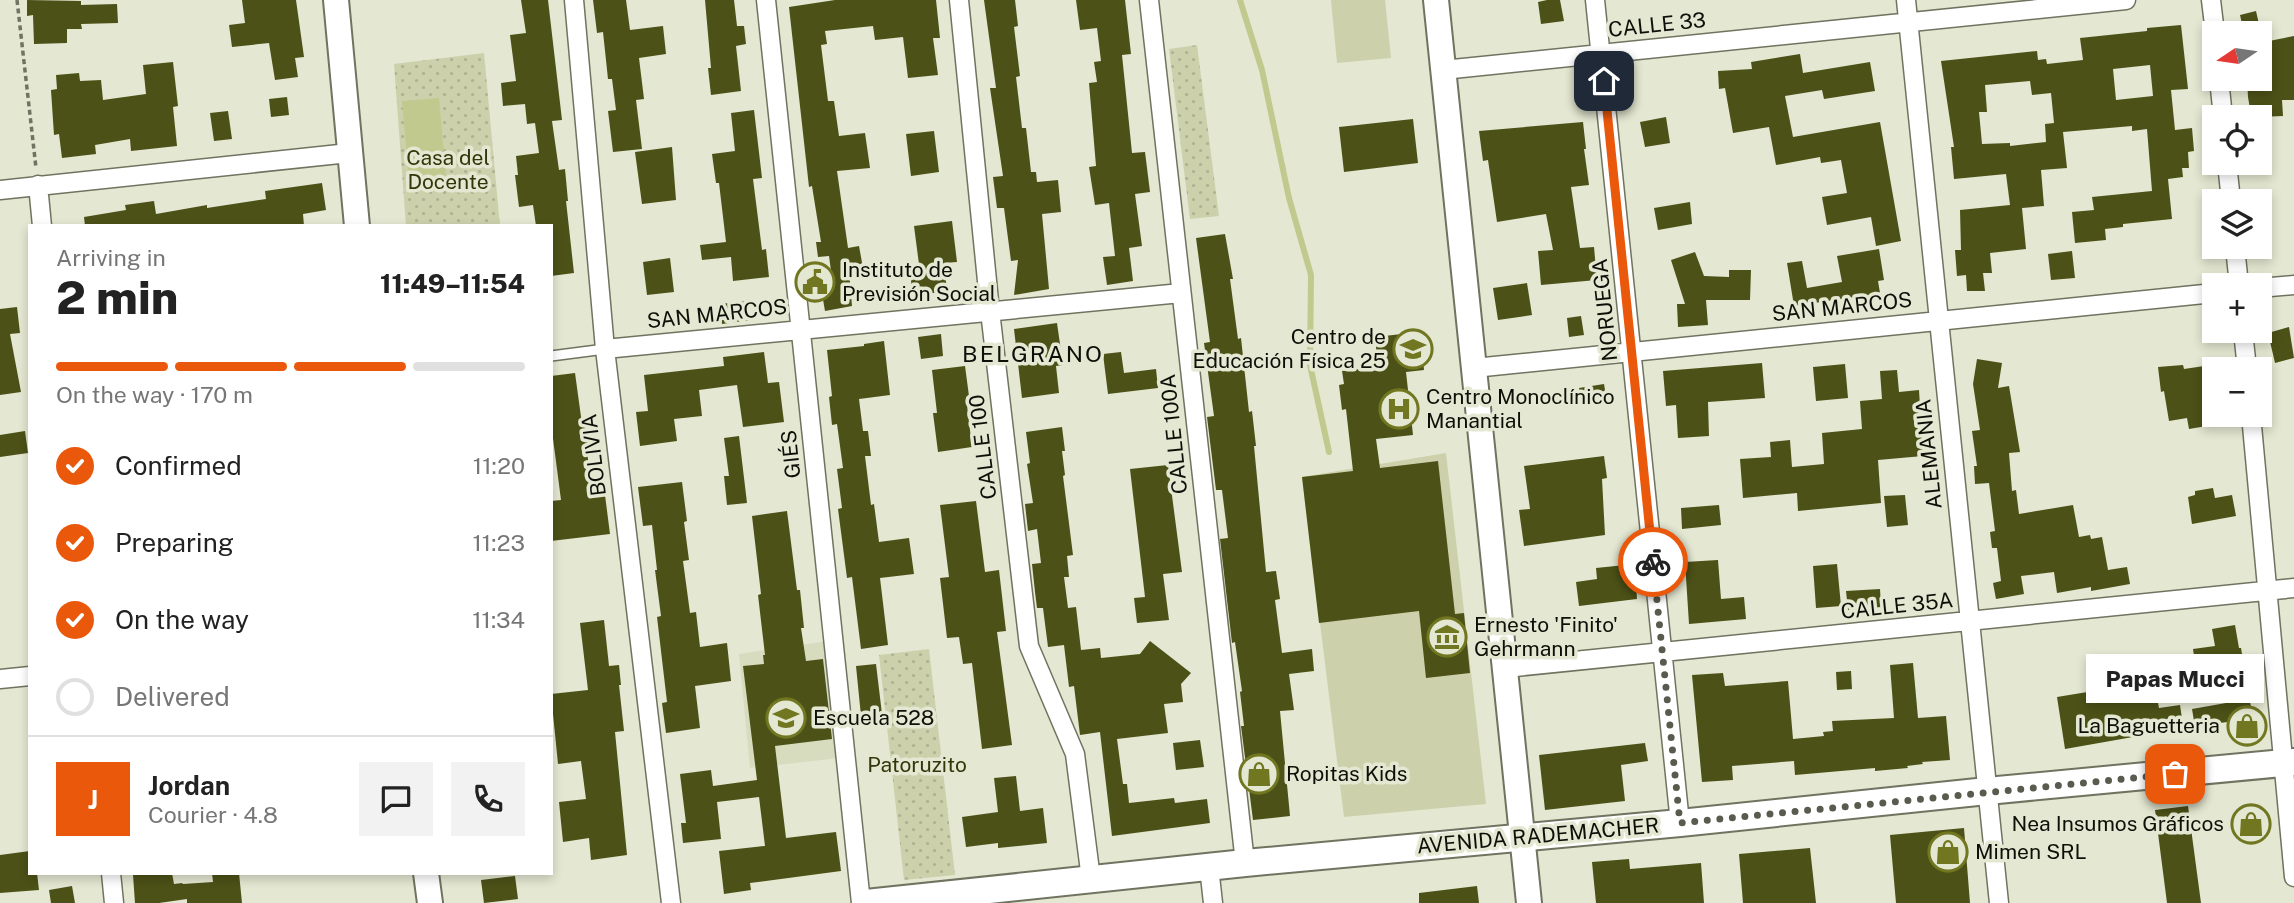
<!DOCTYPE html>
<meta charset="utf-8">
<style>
body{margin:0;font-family:"Public Sans",sans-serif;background:#f2f2f2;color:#222;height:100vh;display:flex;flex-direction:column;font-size:26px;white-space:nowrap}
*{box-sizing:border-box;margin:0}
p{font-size:23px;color:#767676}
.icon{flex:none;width:38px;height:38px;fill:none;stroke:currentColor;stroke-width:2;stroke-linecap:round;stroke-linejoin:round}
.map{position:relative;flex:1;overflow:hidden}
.drawer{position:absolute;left:28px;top:224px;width:525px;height:651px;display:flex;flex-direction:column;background:#fff;border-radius:0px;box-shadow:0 4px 10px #0003}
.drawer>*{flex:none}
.needle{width:46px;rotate:257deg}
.tools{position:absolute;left:2202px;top:21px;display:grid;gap:14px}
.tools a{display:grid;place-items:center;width:70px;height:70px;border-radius:0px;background:#fff;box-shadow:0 4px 10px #0003;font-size:35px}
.pin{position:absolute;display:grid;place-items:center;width:60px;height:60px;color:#fff;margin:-30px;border-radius:14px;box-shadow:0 4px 10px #0006}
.courier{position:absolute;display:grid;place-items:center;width:70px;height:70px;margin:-35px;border:5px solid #ea580c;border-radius:50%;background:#fff;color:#222;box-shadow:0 2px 9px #0007}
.bubble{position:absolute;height:49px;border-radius:0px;background:#fff;box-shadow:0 4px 10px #0003;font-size:23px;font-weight:800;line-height:49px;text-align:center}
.summary em{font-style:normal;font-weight:800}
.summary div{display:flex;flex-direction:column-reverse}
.summary{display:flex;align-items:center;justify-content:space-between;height:119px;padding:0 28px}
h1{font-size:46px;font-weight:800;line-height:52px}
.bar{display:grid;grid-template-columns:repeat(4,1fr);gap:10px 7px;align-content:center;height:84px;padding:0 28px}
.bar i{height:9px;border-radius:5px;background:#e0e0e0}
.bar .current{background:#ea580c}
.bar p{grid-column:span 4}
.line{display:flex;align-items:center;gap:18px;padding:0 28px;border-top:2px solid #e0e0e0}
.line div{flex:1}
.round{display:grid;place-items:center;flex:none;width:74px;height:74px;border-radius:0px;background:#f2f2f2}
ol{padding:0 28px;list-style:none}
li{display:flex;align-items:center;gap:21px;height:77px}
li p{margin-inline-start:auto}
li .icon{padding:7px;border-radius:50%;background:#ea580c;color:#fff;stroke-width:4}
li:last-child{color:#767676}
li i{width:38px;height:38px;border:4px solid #e0e0e0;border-radius:50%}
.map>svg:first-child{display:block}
</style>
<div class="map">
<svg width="2294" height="903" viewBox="0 0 2294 903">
<defs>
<pattern id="park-dots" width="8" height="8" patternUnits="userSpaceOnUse" patternTransform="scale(1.75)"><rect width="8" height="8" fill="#ccd1ac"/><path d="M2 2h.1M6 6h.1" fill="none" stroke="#aeb292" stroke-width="1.8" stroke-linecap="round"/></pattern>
</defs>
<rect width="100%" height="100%" fill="#e4e7d1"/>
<path fill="#d8dcbf" d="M828,641L839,758L750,768L739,654Z"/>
<path fill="#ccd1ac" d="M1331,0H1385L1391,58L1337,63Z
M1446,453L1486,804L1344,817L1302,477Z"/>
<path fill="url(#park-dots)" d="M1197,45L1219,216L1190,219L1169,49Z
M484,53L500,226H406L394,64Z
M929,649L955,875L904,880L879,655Z"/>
<path fill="#c2c98e" d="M439,98L446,177L409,180L402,101Z"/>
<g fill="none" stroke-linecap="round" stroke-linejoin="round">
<path stroke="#c2c98e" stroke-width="6" d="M1240,0L1262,70L1289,198L1311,275L1310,365L1329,452"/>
</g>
<path fill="#4c5117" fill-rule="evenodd" d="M27,0L81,1V5L117,4L118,23L81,24L82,29H67V43L34,44L33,15L27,16Z
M242,0H296L304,57L295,58L298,77L275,80L269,43L232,47L229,25L245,23Z
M521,0H548L562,120L552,121L559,170L565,169L568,201H566L574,273L551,276V226H536L533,205L519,207L515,175H518L516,156L539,153L535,123L527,124L525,104L503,106L501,83L516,81L510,35L526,33Z
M593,0H626L630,30L663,26L666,54L639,58L644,99L636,100L642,149L613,152L608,111L616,110L612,79H608L603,32L597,33Z
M705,0H734L737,26H744L746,44L736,46L741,91L711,95L708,68H711Z
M835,0H936L940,38H933L938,75L908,78L903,37L875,40L873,26L825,31L827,44L821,45L828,101H834L839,136L865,133L870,168L837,171L848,248L859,246L863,268L849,270L852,306L825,311L821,288L833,286L829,256L818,257L816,242H821L812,186L809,187L789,7Z
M984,0H1015L1018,26L1014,27L1020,76L1016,77L1022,128H1026L1031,172H1036L1037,182L1058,180L1061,212L1042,214L1049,289L1014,295L1018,260L1011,261L1004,208H997L993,177L1003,176L990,88H996Z
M1076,0H1125L1131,54L1122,55L1132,153L1145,152L1150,192L1135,194L1142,246L1129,248L1133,281L1107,285L1103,257L1115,256L1109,203L1095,205L1089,167L1096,166L1089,83L1097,82L1094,62L1101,61L1097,28L1080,30Z
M1547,0H1560L1564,21L1541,24L1538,2Z
M2256,11L2261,33H2244L2240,15Z
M2181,25L2188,89L2171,90L2175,130L2192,128L2194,151L2188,152L2189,168H2182L2183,177L2168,179L2172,219L2123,224V227L2105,229L2106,240L2075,243L2072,212L2094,210L2092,197L2152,191L2147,129L2132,131V126L2063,132L2067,168L2041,170L2044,206L2022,208L2026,249L1990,253L1992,273H1983L1985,291H1967L1966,275L1957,276L1955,250H1961L1960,210L2010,205L2006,174L1954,179L1951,147H1954L1941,61L2037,51L2038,60L2046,59L2047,64L2083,60L2080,38L2147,31V28ZM2150,65L2153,96L2116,100L2113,69ZM2030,81L2032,95L2051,93L2054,123L2045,124L2046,142L2010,146V143L1982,144L1979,112H1987L1985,85Z
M2294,36V100H2282L2283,116L2259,117V114L2251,115L2248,97L2247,79H2259V43Z
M1800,54L1803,73L1870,62L1875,91L1824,99L1822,90L1785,96L1793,137L1880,122L1901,241L1876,246L1871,217L1827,225L1822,197L1847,193L1841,160L1821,163L1820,157L1776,165L1769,127L1733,133L1725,88L1719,89L1718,71L1752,69L1751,62Z
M173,62L178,106L173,107L177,146L131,151L130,139L95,145L96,154L62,158L59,134L54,135L51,90L57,89L56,75L79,73L80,81L101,80L103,100L146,94L143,65Z
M287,97L289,115L271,117L269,99Z
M754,110L762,178L753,179L762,250L766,249L769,277L733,281L731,257L702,260L700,245L726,242L719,183H716L712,154L735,151L731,113Z
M228,111L232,139L214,141L210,113Z
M1666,117L1670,143L1645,147L1640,122Z
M1413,119L1418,163L1344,172L1339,127Z
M1583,122L1586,149H1584L1589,185L1571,187L1580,248L1594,247L1597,280L1541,285L1538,251L1553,250L1546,214L1497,222L1488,160L1483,161L1479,131Z
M934,131L939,172L911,176L906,134Z
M672,147L676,200L642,204L635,152Z
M322,183L326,210L303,214L304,226H85L84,217L126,210L125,205L154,201L156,214L207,205V208L266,199L265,191Z
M1690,202L1692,224L1658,230L1654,208Z
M952,221L957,262L944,263L947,291L913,296L910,273L920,272L914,226Z
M1225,234L1233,279H1230L1238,339L1241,338L1249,412L1252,411L1256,446H1254L1266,572L1276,571L1280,599L1275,600L1282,653L1312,649L1314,671L1289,674L1294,710L1280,711L1290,816L1253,820L1241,726H1244L1240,692L1242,691L1235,642L1232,643L1220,539L1228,538L1222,490H1216L1207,417L1214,416L1204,343L1210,342L1196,238Z
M1879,249L1884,280L1878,281L1881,299L1855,303L1854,297L1794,306L1787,263L1802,261L1807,288L1842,282L1837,256Z
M2072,251L2075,278L2051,280L2048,254Z
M1695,252L1704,276L1729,277V270H1751L1750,300H1706L1708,325L1678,327L1677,304H1685L1671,260Z
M670,258L674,292L647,295L643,262Z
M1527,283L1532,315L1498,320L1493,288Z
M748,301L750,320L722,324L720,304Z
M17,307L20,333L10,334L21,392L0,395V309Z
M1581,316L1584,335L1569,337L1567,318Z
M1057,323L1063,365L1056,366L1059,393L1022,398L1014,329Z
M2289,327L2294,358L2275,363L2268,333Z
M1420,332L1424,370L1406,372L1413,435L1376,439L1380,468L1438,461L1455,614L1464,613L1470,673L1426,678L1419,611L1319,623L1302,477L1353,471L1346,409L1342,410L1339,385L1344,384L1342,371L1378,367L1375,337Z
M941,334L943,356L921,359L918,337Z
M884,341L890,395L859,399L863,431H868L871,456H865L871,505L874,504L879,542L909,538L914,574L880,578L888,645L861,649L852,577L847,578L838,509L842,508L837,469L843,468L837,424L832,425L829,397L832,396L827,350L864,346V344Z
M764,352L768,383L779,382L784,422L743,427L737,385L699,390L702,416L674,419L677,441L640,446L636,412L648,411L644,375L724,366L723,357Z
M1121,352L1124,373L1156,369L1158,388L1108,394L1103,354Z
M1977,359L2002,363L1998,388L2009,386L2020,452L2009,453L2012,491L2016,490L2019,514L2073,505L2079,537L2090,535L2091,539L2102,537L2108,570L2127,567L2130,584L2091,591V587L2057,593L2054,572L2021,576L2024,594L1996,599L1993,583L2001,581L1997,548H1992L1990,532L1995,531L1989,483L1975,484L1974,466H1977L1972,431L1980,430L1973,384Z
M1762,363L1765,398L1708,402L1709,436L1678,438L1676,405L1666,406L1663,371Z
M1845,364L1848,398L1816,401L1813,367Z
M2183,365L2184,369L2211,365L2214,391L2207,392L2213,425L2189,429L2187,418L2169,421L2164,391L2161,392L2158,367Z
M965,366L969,396L966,397L972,447L938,452L933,413H937L932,370Z
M1897,370L1899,392L1919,390L1923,456L1878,460L1881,503L1798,511L1797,493L1743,498L1740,459L1771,457L1770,442L1790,440L1792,467L1824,464L1822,433L1862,429L1860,401L1882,399L1880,371Z
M575,373L582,424L586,423L589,449L587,450L592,496L605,495L610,534L551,541V501L561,500L551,423V376Z
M1604,384L1607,402L1583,407L1579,388Z
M1062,427L1065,451H1062L1065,475L1063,476L1073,555L1067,556L1069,577H1064L1068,608L1076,607L1081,650L1100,648L1101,658L1140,654L1150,641L1191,673L1181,684L1183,702L1164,704L1168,733L1117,739L1123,784H1127L1129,803L1174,798L1175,803L1207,799L1210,823L1112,836L1100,732L1080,735L1074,686L1069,687L1064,645L1048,647L1043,608H1037L1035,592L1032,564L1041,563L1037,529L1028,531L1025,504L1033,503L1027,464L1030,463L1026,432Z
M25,431L28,453L0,457V435Z
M739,436L747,503L727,505L724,476H729L724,438Z
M1604,456L1607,478L1602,479L1605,535L1524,546L1519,510L1530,509L1524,466Z
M1168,465L1182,572L1163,574L1169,620L1137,623L1134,598L1145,597L1130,469Z
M682,482L687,521L684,522L689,560L683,561L690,613L696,612L700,647L727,643L731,681L695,686L700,728L666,733L662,703L667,702L657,617L661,616L655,570H657L652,525L643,526L638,487Z
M2213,488L2215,498L2232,495L2236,516L2192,524L2188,497L2195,495V491Z
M1905,495L1908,525L1887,527L1884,496Z
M976,501L985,572L999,570L1006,631L997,632L1012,745L982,749L972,663L963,664L959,637L947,638L940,578L949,577L940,505Z
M1719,505L1721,525L1682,529L1681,508Z
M787,511L797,590H800L804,628H801L806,661L823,659L832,739L775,746L786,838L836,832L841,871L750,883L751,890L724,894L719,851L765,846L759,797L717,802L721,839L683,843L681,823H686L680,774L711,770L713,786L757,780L743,666L764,664L763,655H765L758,595L761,594L752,516Z
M1718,560L1721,599L1744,597L1746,619L1689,624L1685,562Z
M1635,564L1637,599L1579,606L1576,582L1597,579L1596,568Z
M1837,564L1841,606L1816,608L1813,566Z
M1880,589L1881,607L1848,610L1846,591Z
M604,620L609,666L619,665L621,685H619L624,731L615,732L627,855L591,860L589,838L563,842L559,802L586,799L581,761L558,764L551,694L588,690L580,623Z
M2235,625L2239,648H2241L2251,707H2248L2252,730L2229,734L2227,722L2195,727L2192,709L2226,703L2221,672L2197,677L2193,649L2215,646L2212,629Z
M1913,663L1918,718L1946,716L1950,760L1922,762L1923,764L1907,766L1908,768L1875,771V768L1795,775L1794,761L1732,766L1733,780L1702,782L1692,675L1723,673L1725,686L1788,681L1793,739L1824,736L1823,732L1833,731L1832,721L1894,718L1890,665Z
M876,664L882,714L861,716L856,666Z
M1851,671L1852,689L1837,690L1836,672Z
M2124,686L2126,697L2156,692L2159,708L2180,705L2183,725L2132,731L2133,737L2065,749L2057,697Z
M1200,740L1204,767L1176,770L1173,743Z
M1645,743L1648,761L1621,765L1625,801L1545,810L1539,755Z
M1016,776L1020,811L1043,808L1047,843L998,848V843L966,847L962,817L998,812L994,778Z
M2188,806L2201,903H2167L2155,810Z
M1964,828L1970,903H1896L1890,835Z
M1810,848L1816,903H1743L1739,854Z
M30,851V873H37L39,890L0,893V855Z
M1629,859L1630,869L1701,863L1704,903H1596L1592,862Z
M172,873L174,884L182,883L183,884L213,882L212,873H239L242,903H187V899L159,903H135L133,875Z
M515,876L518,899L484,903L481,880Z
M72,886L75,903H51L49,890Z
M1477,886L1479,903H1419V893Z"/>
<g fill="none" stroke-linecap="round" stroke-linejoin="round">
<g stroke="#707360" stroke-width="12">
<path id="service" d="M551,356L605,349"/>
</g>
<g stroke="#707360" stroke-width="21">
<path id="minor" d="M574,0L605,349L671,903
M766,0L861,903
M959,0L990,311L1029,646L1075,754L1091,879
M1149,0L1245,863
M1595,0L1680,823
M1906,0L1999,903
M2211,0L2215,33
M1443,70L2126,0
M2219,79L2223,117
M2227,163L2231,201
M38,185L42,226
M0,190L349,153
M2235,247L2239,285
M2259,288L2294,285
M2243,331L2247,369
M605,349L1181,293
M1474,368L2214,293
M2251,415L2294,877
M1505,668L2294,588
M0,679L30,676
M1209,867L1213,903
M111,873L114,903"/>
</g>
<g stroke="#707360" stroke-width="28">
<path id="secondary" d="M336,0L357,226
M1436,0L1529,903
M426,873L430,903"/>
</g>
<g stroke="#707360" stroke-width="30">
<path id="primary" d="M866,903L1245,863L1680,823L1987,791L2294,762"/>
</g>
<path stroke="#707264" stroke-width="3.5" stroke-dasharray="5 3.5" stroke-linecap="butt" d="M17,0L36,168"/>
<use href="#service" stroke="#fff" stroke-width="9"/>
<use href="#minor" stroke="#fff" stroke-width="18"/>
<use href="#secondary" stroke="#fff" stroke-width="24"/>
<use href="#primary" stroke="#fff" stroke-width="26"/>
</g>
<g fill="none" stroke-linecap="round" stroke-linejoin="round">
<path stroke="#595b4e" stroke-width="7" stroke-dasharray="0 12.6" d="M1653,562L1680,823L2175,774"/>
<path stroke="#ea580c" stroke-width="9" d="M1604,81L1653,562"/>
</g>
<defs>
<g id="civic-ring" transform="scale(2.0125)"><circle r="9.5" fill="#e4e7d1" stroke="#717721" stroke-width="1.5"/><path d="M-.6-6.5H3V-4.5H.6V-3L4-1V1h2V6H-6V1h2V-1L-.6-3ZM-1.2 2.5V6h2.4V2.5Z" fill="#717721"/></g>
<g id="school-ring" transform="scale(2.0125)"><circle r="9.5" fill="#e4e7d1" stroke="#717721" stroke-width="1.5"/><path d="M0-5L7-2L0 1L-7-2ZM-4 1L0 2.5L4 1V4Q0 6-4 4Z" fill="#717721"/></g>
<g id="hospital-ring" transform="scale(2.0125)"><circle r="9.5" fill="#e4e7d1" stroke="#717721" stroke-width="1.5"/><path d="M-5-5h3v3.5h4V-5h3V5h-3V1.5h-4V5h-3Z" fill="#717721"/></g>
<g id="museum-ring" transform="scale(2.0125)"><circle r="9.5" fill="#e4e7d1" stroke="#717721" stroke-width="1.5"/><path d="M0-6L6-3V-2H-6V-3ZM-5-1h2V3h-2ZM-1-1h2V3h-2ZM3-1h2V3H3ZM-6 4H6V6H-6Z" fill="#717721"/></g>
<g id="shop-ring" transform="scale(2.0125)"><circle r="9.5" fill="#e4e7d1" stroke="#717721" stroke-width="1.5"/><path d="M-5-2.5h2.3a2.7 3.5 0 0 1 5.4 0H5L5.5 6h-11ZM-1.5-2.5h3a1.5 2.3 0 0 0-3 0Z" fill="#717721"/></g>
</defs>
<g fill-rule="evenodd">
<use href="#civic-ring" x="815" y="282"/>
<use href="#school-ring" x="1413" y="349"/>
<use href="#hospital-ring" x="1399" y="409"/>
<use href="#museum-ring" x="1447" y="637"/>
<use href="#school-ring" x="786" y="718"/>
<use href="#shop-ring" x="2247" y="726"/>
<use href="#shop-ring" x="1259" y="774"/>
<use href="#shop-ring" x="2251" y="824"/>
<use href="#shop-ring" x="1948" y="852"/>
</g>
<g text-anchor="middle" stroke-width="7" stroke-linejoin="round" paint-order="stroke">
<g font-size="21" fill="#0e0f08" stroke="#e4e7d1">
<text transform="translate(1657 25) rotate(-6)" y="7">CALLE 33</text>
<text transform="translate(1842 307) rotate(-6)" y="7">SAN MARCOS</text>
<text transform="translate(1605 310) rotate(-96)" y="7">NORUEGA</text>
<text transform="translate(717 314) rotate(-6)" y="7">SAN MARCOS</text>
<text transform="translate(1174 434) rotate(-96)" y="7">CALLE 100A</text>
<text transform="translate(983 447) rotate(-97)" y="7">CALLE 100</text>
<text transform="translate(791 454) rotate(-96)" y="7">GIÉS</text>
<text transform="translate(1929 454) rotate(-96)" y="7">ALEMANIA</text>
<text transform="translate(594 455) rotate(-97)" y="7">BOLIVIA</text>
<text transform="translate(1897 606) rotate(-6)" y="7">CALLE 35A</text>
<text transform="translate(1538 836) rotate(-5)" y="7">AVENIDA RADEMACHER</text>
</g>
<g font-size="21" fill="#333608" stroke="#e4e7d1">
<text x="448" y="165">Casa del<tspan x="448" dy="24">Docente</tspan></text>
<text x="917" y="772">Patoruzito</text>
</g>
<g font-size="21" fill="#0e0f08" stroke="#e4e7d1" text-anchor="start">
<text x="842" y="277">Instituto de<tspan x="842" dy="24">Previsión Social</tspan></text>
<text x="1386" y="344" text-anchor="end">Centro de<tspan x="1386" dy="24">Educación Física 25</tspan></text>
<text x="1426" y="404">Centro Monoclínico<tspan x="1426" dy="24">Manantial</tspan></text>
<text x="1474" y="632">Ernesto 'Finito'<tspan x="1474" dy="24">Gehrmann</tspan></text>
<text x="813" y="725">Escuela 528</text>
<text x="2220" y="733" text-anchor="end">La Baguetteria</text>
<text x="1286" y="781">Ropitas Kids</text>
<text x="2224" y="831" text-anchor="end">Nea Insumos Gráficos</text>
<text x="1975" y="859">Mimen SRL</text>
</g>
<g font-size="23" letter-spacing="2" fill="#0e0f08" stroke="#e4e7d1">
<text x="1033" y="362">BELGRANO</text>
</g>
</g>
</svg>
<div class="tools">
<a><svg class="needle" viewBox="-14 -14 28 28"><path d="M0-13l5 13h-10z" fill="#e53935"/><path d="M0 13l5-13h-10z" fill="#767676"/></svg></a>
<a><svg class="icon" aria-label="locate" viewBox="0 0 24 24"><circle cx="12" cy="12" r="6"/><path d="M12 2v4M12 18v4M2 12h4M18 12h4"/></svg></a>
<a><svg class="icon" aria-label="layers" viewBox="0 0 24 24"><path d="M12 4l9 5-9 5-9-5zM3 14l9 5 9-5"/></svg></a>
<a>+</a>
<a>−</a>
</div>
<div class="pin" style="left:2175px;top:774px;background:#ea580c"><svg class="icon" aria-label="bag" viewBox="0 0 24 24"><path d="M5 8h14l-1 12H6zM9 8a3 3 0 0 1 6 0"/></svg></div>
<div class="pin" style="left:1604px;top:81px;background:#1f2937"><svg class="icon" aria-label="home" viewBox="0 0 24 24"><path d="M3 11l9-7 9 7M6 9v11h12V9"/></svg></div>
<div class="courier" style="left:1653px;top:562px"><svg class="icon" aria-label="bike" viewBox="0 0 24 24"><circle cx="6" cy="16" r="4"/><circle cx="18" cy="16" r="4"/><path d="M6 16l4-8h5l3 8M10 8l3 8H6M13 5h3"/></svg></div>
<div class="bubble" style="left:2086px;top:654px;width:178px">Papas Mucci</div>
<section class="drawer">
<div class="summary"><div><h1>2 min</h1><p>Arriving in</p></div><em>11:49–11:54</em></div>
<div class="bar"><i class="current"></i><i class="current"></i><i class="current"></i><i></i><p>On the way · 170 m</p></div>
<ol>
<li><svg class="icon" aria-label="check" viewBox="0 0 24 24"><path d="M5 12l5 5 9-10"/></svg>Confirmed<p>11:20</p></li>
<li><svg class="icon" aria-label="check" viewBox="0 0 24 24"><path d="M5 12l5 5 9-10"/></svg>Preparing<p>11:23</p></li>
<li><svg class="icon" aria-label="check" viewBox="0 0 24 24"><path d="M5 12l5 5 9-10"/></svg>On the way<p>11:34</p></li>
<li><i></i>Delivered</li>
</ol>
<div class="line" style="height:126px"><b class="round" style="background:#ea580c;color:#fff">J</b><div><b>Jordan</b><p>Courier · 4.8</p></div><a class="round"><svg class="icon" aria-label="chat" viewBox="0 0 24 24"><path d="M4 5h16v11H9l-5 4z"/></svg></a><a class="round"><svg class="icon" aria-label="phone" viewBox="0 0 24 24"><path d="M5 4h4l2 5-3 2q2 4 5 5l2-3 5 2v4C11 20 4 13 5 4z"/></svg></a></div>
</section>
</div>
